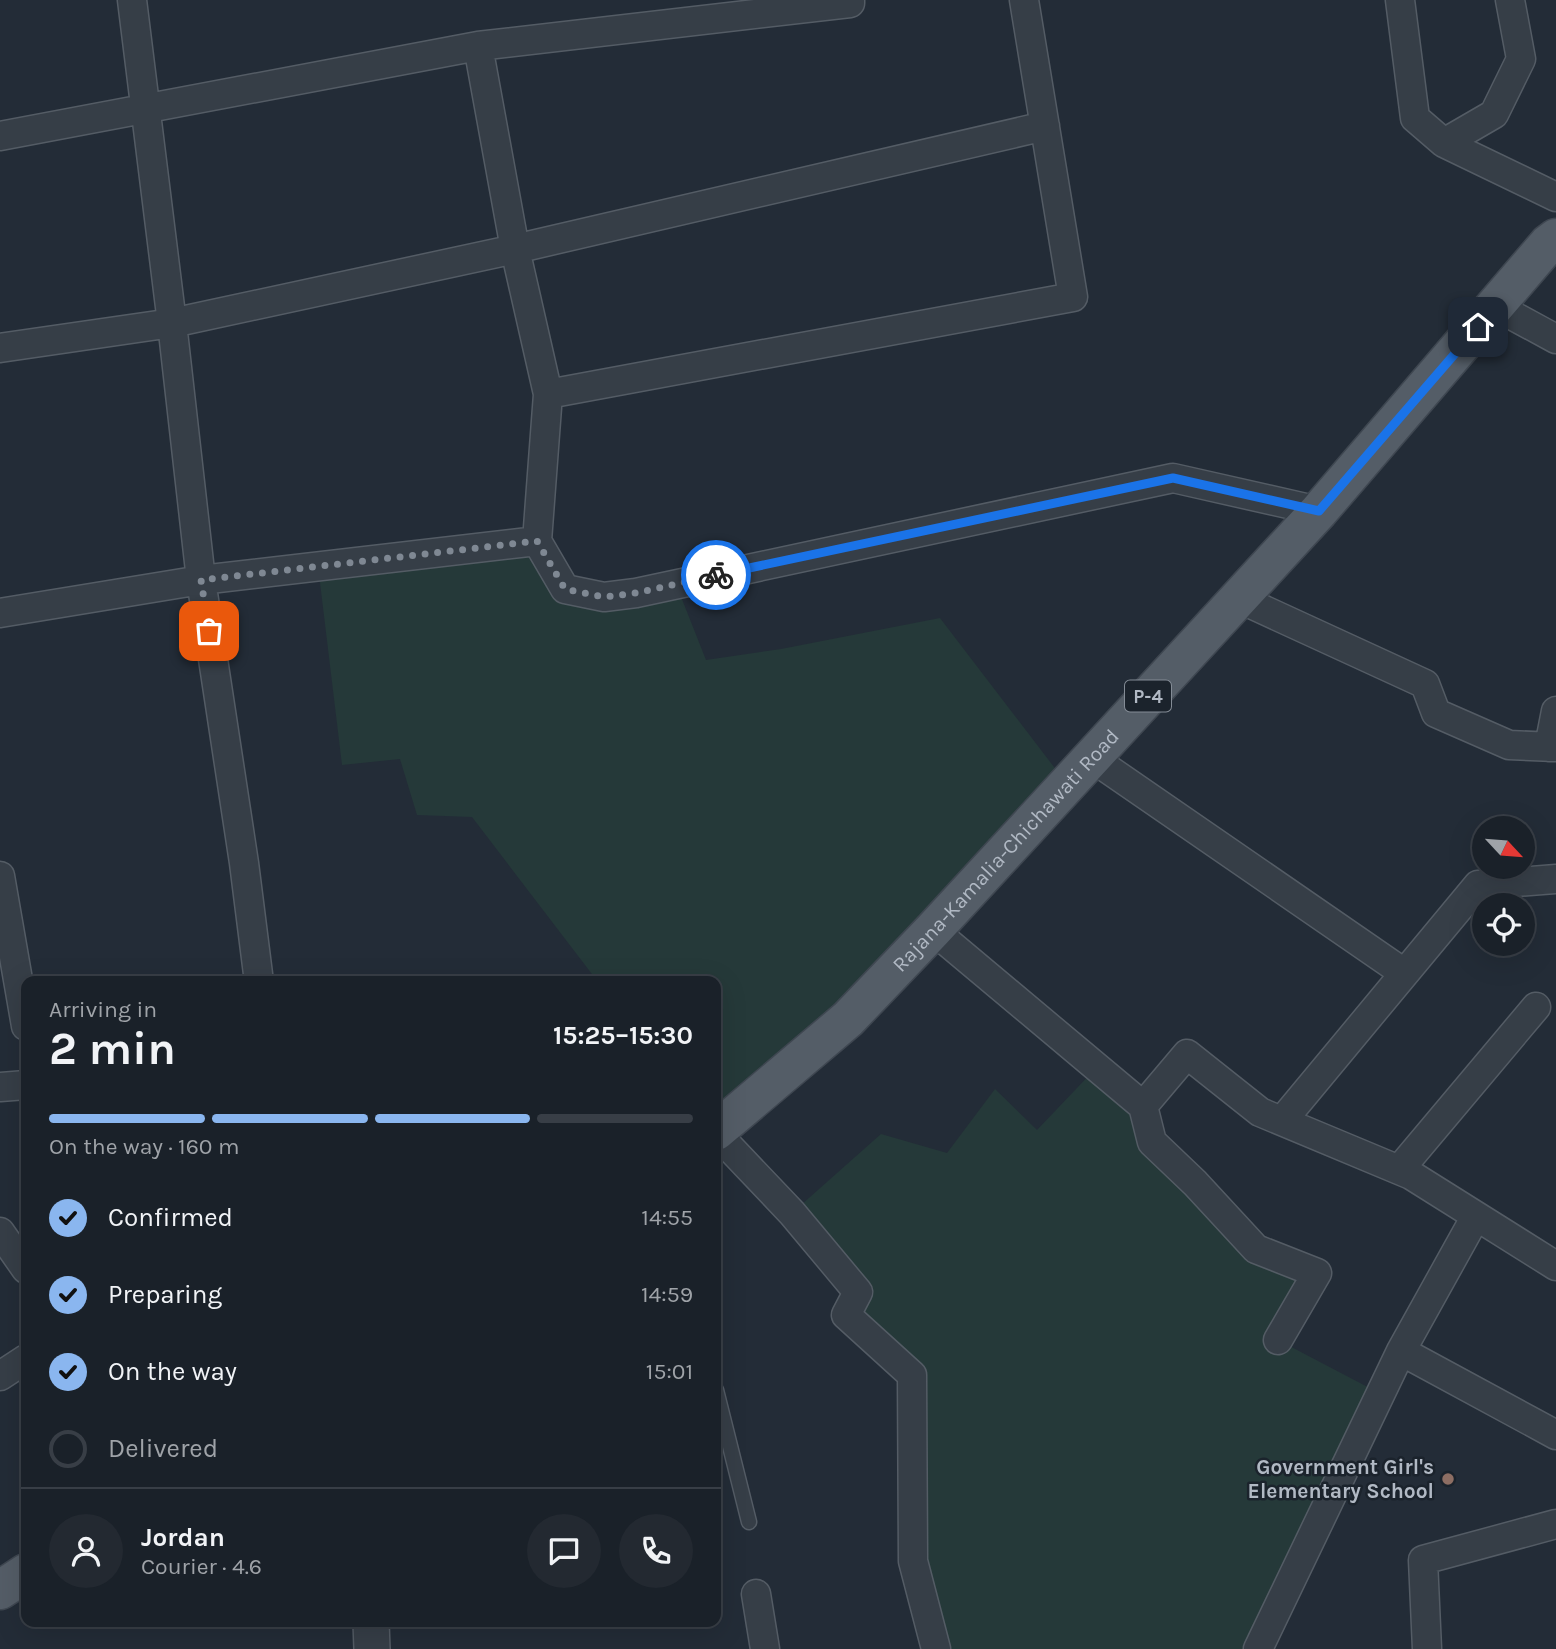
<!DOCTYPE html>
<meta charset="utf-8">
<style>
body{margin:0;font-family:Karla,sans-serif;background:#232931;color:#f1f3f6;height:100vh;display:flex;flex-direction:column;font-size:26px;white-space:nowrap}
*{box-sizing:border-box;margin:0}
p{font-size:23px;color:#9fa3a8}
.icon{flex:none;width:38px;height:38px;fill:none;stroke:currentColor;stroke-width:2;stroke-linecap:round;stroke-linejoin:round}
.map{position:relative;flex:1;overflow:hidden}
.details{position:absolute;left:21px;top:976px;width:700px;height:651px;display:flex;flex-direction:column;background:#1a2129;border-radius:14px;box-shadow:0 7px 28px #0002,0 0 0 2px #383e46}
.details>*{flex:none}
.needle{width:46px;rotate:116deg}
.buttons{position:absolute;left:1472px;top:816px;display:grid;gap:14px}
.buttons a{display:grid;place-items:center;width:63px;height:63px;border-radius:50%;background:#1a2129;box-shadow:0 7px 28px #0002,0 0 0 2px #383e46;font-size:35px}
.pin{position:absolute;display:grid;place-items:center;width:60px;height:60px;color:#fff;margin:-30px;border-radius:14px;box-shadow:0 4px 10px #0006}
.courier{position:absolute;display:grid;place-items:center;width:70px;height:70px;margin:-35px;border:5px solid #1a73e8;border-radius:50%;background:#fff;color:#222;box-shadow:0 2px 9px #0007}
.summary em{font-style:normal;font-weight:700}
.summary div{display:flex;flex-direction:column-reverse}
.summary{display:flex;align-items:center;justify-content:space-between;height:119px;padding:0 28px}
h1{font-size:46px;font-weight:700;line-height:52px}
.bar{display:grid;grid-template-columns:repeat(4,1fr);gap:10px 7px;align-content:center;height:84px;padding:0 28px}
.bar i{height:9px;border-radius:5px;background:#383e46}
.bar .current{background:#8ab6ef}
.bar p{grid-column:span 4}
.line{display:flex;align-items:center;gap:18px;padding:0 28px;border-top:2px solid #383e46}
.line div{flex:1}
.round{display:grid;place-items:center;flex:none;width:74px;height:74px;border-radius:37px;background:#232931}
ol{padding:0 28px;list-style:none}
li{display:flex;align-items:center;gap:21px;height:77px}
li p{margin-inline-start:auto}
li .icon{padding:7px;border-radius:50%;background:#8ab6ef;color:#111;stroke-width:4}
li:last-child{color:#9fa3a8}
li i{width:38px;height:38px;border:4px solid #383e46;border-radius:50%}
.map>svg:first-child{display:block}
</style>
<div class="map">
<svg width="1556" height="1649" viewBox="0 0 1556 1649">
<rect width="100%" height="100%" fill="#232c37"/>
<path fill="#253939" d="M537,541L565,589L676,584L706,660L781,649L940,618L1067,784L716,1131V982H598L472,817L417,815L400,759L342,765L318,566Z
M1097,1067L1152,1142L1255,1249L1317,1273L1278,1340L1381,1394L1258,1649H937L913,1561L912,1375L846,1315L857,1292L792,1213L881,1134L947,1153L995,1089L1037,1130Z"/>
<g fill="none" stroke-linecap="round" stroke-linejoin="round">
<g stroke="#545c65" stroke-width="17">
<path id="service" d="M716,1390L749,1522"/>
</g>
<g stroke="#545c65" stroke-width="31">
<path id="minor" d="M132,0L172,323L201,580L244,863L259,982
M1400,0L1415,118L1444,143L1494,114L1521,59L1510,0
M0,136L478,46L850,3V0
M1444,143L1556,197
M1495,306L1556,339
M0,348L172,323L515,249L1045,126
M548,394L1073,297L1024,0
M537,541L565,589L604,597L636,593L1173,478L1319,511
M1238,598L1425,684L1436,713L1509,745L1556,747
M0,613L201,580L537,541L548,394L515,249L478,46
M1549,747L1556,711
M1092,758L1404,973
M0,876L26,1026
M933,930L1143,1106L1187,1054L1260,1112L1411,1175L1556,1266
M0,1087L26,1085
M1143,1106L1152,1142L1195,1183L1256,1249L1317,1273L1278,1340
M1282,1121L1478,885L1556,879
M716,1133L792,1213L858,1292L846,1315L912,1375L913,1561L936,1649
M1399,1170L1536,1007
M0,1232L26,1269
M1401,1351L1556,1435
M0,1376L26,1359
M756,1594L765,1649
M1258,1649L1401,1351L1476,1216
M1427,1649L1423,1560L1556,1524"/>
</g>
<g stroke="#545c65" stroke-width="38">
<path id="tertiary" d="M371,1622L372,1649"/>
</g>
<g stroke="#3f4751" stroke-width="41">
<g id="primary">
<path id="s1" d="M716,1131L848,1019L933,930L1319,511L1548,244L1556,238"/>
<path d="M0,1590L26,1573"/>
</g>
</g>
<use href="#service" stroke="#363e47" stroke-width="14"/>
<use href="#minor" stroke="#363e47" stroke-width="28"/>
<use href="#tertiary" stroke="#363e47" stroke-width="35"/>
<use href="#primary" stroke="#545d67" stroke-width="38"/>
</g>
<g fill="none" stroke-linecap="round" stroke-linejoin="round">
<path stroke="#7f8893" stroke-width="7" stroke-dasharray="0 12.6" d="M209,631L201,580L537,541L565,589L604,597L636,593L716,575"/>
<path stroke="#1a73e8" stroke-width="9" d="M716,575L1173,478L1319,511L1478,327"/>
</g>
<circle fill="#8d6e63" stroke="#1b232c" stroke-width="2.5" cx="1448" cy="1479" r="7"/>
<g text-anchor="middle" stroke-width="5" stroke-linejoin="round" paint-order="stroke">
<rect fill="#1b232c" stroke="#848c96" stroke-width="2" x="1125" y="680.5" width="46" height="31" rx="5"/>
<g font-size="19" font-weight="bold" fill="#b1b9c4">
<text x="1148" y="703">P-4</text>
</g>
<g font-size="21" fill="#b1b9c4" stroke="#1b232c">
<text dy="7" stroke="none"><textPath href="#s1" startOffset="404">Rajana-Kamalia-Chichawati Road</textPath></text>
</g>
<g font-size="21" font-weight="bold" fill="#b1b9c4" stroke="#1b232c" text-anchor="end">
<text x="1434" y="1474">Government Girl's<tspan x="1434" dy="24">Elementary School</tspan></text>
</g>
</g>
</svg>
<div class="buttons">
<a><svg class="needle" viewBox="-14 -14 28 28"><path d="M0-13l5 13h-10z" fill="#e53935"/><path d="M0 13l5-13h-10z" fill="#9fa3a8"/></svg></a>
<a><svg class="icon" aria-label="locate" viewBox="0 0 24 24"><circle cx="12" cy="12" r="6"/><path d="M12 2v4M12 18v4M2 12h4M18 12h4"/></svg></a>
</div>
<div class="pin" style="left:209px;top:631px;background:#ea580c"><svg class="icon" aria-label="bag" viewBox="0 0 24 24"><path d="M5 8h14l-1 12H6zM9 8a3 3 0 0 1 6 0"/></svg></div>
<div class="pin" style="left:1478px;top:327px;background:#1f2937"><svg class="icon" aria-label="home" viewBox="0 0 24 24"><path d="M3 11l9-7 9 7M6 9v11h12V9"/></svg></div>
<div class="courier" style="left:716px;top:575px"><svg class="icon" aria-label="bike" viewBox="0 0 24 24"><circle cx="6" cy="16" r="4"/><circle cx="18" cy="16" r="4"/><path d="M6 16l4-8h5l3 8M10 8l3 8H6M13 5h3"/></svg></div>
<section class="details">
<div class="summary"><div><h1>2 min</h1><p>Arriving in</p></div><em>15:25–15:30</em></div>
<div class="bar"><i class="current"></i><i class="current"></i><i class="current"></i><i></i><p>On the way · 160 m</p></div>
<ol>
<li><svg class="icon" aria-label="check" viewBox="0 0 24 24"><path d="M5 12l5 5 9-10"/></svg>Confirmed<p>14:55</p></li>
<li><svg class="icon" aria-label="check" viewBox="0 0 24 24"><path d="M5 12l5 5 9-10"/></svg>Preparing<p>14:59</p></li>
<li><svg class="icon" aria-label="check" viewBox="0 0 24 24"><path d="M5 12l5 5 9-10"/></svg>On the way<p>15:01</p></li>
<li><i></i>Delivered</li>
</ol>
<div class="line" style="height:126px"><a class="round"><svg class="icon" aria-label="person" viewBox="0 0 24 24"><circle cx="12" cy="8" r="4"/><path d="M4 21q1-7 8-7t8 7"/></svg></a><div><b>Jordan</b><p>Courier · 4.6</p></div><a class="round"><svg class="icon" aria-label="chat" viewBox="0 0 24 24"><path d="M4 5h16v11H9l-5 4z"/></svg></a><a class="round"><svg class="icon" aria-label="phone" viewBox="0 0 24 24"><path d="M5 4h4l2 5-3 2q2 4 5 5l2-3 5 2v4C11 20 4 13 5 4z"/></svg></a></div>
</section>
</div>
